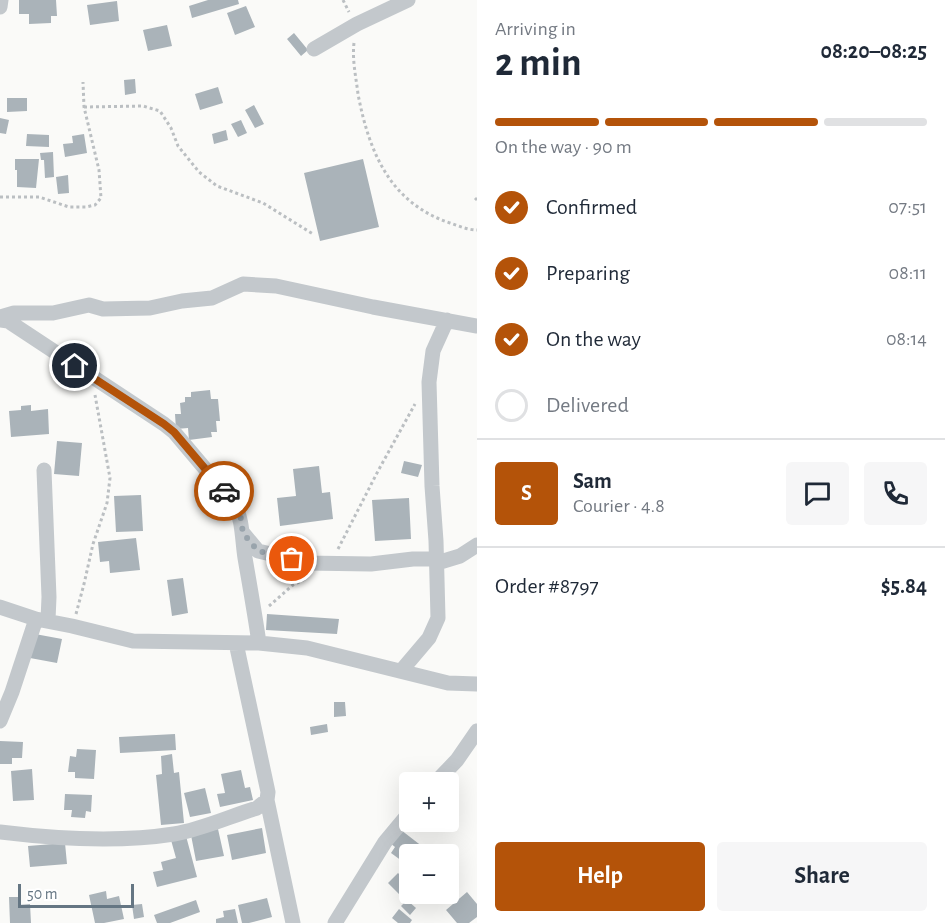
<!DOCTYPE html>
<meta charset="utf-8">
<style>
body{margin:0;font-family:"Alegreya Sans",sans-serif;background:#f6f6f7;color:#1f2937;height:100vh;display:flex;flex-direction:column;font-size:22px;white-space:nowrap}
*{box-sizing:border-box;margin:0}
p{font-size:20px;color:#747a83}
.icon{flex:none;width:33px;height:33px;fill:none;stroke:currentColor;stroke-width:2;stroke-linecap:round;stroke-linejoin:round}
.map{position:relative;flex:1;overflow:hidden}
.panel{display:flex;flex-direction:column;background:#fff;width:468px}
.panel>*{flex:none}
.controls{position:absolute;left:399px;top:772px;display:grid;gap:12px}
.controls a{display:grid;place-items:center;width:60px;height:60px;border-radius:6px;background:#fff;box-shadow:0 6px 24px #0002;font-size:30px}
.scale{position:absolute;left:18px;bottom:15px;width:116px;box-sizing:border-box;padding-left:6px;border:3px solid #657683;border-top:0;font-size:16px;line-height:21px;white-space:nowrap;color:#657683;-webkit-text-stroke:4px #fff;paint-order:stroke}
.pin{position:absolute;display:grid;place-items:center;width:51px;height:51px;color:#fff;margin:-26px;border:3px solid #fff;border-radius:50%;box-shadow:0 2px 6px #0007}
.courier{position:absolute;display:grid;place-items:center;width:60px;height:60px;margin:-30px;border:4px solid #b45309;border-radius:50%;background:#fff;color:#222;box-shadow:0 2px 8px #0007}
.headline em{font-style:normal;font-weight:700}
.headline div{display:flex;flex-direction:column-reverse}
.headline{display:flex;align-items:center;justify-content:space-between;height:102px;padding:0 18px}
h1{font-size:39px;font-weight:700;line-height:45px}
.bar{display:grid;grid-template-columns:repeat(4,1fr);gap:9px 6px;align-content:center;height:72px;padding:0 18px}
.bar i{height:8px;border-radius:4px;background:#e0e1e3}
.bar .selected{background:#b45309}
.bar p{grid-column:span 4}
.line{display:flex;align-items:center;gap:15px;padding:0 18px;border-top:2px solid #e0e1e3}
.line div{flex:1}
.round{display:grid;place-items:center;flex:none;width:63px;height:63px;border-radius:6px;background:#f6f6f7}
ol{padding:0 18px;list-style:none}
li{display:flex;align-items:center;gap:18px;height:66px}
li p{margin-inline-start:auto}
li .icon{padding:6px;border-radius:50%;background:#b45309;color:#fff;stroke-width:4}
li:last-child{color:#747a83}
li i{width:33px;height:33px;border:3px solid #e0e1e3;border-radius:50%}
.cta{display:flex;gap:12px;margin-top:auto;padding:12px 18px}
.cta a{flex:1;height:69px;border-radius:6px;background:#b45309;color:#fff;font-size:24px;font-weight:700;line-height:69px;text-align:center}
.cta a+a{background:#f6f6f7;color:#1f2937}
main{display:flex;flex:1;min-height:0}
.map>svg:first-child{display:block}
</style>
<main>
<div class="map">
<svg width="477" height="923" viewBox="0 0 477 923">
<rect width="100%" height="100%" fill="#fafaf8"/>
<path fill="#aab3b9" d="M19,0H56L57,16H51V23L29,24V14H19Z
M208,0H238L239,4L192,18L189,6Z
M117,1L119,21L90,25L87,5Z
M246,6L255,27L235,35L227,13Z
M167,25L172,46L148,51L143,30Z
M294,33L308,50L301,56L287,39Z
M135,79L136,93L125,95L124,80Z
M218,87L223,103L200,110L195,94Z
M7,98H27V111L7,112Z
M254,105L264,124L255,128L245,110Z
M0,118L9,120L6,134L0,133Z
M241,120L247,133L238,137L231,124Z
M226,130L228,140L214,144L212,134Z
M27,134L49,135V147L26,146Z
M84,134L87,153L65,157L63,144L73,143L72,136Z
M53,152L54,177L45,178L44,160H41L40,153Z
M15,159H39L36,188L17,187V170H15Z
M363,159L379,227L320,241L304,173Z
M68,175L69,193L58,194L56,177Z
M210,390L211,399H218L220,421H216L217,432H211L212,437L189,440L188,428L176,429L175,414H181L180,403L185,402V397H191V392Z
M31,405V411L48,409L49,434L11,437L9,411L21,410V406Z
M57,441L82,443L79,476L54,474Z
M404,461L422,465L418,477L401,473Z
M319,466L322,493L330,492L333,519L280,526L277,498L296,496L293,469Z
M141,495L143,531L116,532L114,496Z
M409,498L411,539L375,541L372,500Z
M136,538L140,570L110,573L109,561L100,562L98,542Z
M183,578L188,613L172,616L167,580Z
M267,614L339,619L337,634L266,630Z
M35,634L62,639L57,663L30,658Z
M334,702H345L346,716L334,717Z
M327,724L328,732L311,735L310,727Z
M175,734L176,750L120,753L119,737Z
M0,741L23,742L22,758H12V764H0Z
M77,749L96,750L94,779L75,778V772H68L70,756L76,757Z
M172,754L174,773L179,772L184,823L161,825L156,775L162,774L161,756Z
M32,769L34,800L13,801L11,771Z
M241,770L245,788L250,787L253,800L220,807L217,794L225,793L221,774Z
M205,788L211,813L190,817L184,793Z
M65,794L92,795L91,812L86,811L85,818L71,817L72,810H64Z
M262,828L266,853L232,860L227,835Z
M218,829L224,856L196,861L191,835Z
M401,830L423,847L416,855H410V858L406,856L402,861L391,853L395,847L390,843Z
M186,836L197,877L157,887L153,872L163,870L161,862L176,858L171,840Z
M65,843L67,864L30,867L28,846Z
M398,873L409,884L399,894L388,883Z
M106,891L107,899L119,896L124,919L104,923H95L89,895Z
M467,892L477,904V917L469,923H457L446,910Z
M9,897H18V905L30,904L31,923H10Z
M267,898L272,917L249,923H242L238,905Z
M196,900L200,912L170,923H157L154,915Z
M407,900L416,908L410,915L401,906Z
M142,904L144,917L134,919L132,905Z
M235,909L238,923H216V919L224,917L223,911Z
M399,909L412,920L410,923H398L392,918Z"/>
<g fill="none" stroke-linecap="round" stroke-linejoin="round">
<path stroke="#bbbfc2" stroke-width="3" stroke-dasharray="3 3" stroke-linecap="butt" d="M343,0L349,12
M354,43C352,60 356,77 358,94C369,152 390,203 450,223C459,226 468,230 477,230
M84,107L143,106L160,111L171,128L178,146L199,172L217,186L263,203L313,234
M0,197H39L69,207H86L95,205L101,198L99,170L84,107L83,82
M475,198L477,200
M338,549L378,471L415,404
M269,606L293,585L307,578
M76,614L84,584L93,544L107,503L110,478L95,395"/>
<path stroke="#c3c8cc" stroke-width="15" d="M0,7L1,0
M314,49L357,24L408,0
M0,317L14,313H53L89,305L103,309L150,308L182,301L212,298L243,284L276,286L373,307L477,326
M0,320L8,321L164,424L174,432L234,503C243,520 242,539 245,558C250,587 255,615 259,643
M44,470L49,597L48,620
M243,533L258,551L292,559L305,563L371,564L413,559H437
M437,563L460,556L477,545
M0,607L36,619L72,626L133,641L259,643L307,648L448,683L477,684
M401,671L429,638L438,618L436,541L432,486L429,382L433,351L447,320
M0,721L12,692L36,619
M435,783L457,760L477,731
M267,800L293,923
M0,832C57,839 117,843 174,834C200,830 231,816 257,808L267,800L268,792L236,643
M335,923L385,842L410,812"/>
</g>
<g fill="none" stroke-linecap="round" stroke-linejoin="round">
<path stroke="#99a4ac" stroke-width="6" stroke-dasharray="0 10.8" d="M224,491L234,502L240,513L243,533L258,551L292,559"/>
<path stroke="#b45309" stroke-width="8" d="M75,366L164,424L174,432L224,491"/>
</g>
</svg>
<div class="controls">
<a>+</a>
<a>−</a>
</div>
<div class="scale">50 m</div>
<div class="pin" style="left:292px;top:559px;background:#ea580c"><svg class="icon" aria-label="bag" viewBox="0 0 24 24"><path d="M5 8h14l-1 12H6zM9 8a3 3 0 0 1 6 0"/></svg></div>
<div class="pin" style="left:75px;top:366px;background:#1f2937"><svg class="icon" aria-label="home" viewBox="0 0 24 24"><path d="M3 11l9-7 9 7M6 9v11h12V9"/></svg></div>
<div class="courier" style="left:224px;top:491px"><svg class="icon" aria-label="car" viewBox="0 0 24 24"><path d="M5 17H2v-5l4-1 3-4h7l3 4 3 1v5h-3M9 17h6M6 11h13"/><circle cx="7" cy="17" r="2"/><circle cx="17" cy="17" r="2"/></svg></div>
</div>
<section class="panel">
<div class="headline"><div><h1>2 min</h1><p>Arriving in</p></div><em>08:20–08:25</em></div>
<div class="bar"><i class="selected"></i><i class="selected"></i><i class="selected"></i><i></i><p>On the way · 90 m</p></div>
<ol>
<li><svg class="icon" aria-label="check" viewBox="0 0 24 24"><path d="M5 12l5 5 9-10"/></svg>Confirmed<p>07:51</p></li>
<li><svg class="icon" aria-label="check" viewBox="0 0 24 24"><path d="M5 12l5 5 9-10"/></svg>Preparing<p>08:11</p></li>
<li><svg class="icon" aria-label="check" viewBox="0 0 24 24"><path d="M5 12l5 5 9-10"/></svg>On the way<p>08:14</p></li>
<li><i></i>Delivered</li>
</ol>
<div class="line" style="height:108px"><b class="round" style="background:#b45309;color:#fff">S</b><div><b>Sam</b><p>Courier · 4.8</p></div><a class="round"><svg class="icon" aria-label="chat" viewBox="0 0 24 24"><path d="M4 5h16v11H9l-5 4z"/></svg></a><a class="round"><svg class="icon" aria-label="phone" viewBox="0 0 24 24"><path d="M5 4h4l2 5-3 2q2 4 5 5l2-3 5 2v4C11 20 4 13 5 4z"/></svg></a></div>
<div class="line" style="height:78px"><div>Order #8797</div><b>$5.84</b></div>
<div class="cta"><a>Help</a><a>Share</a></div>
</section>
</main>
